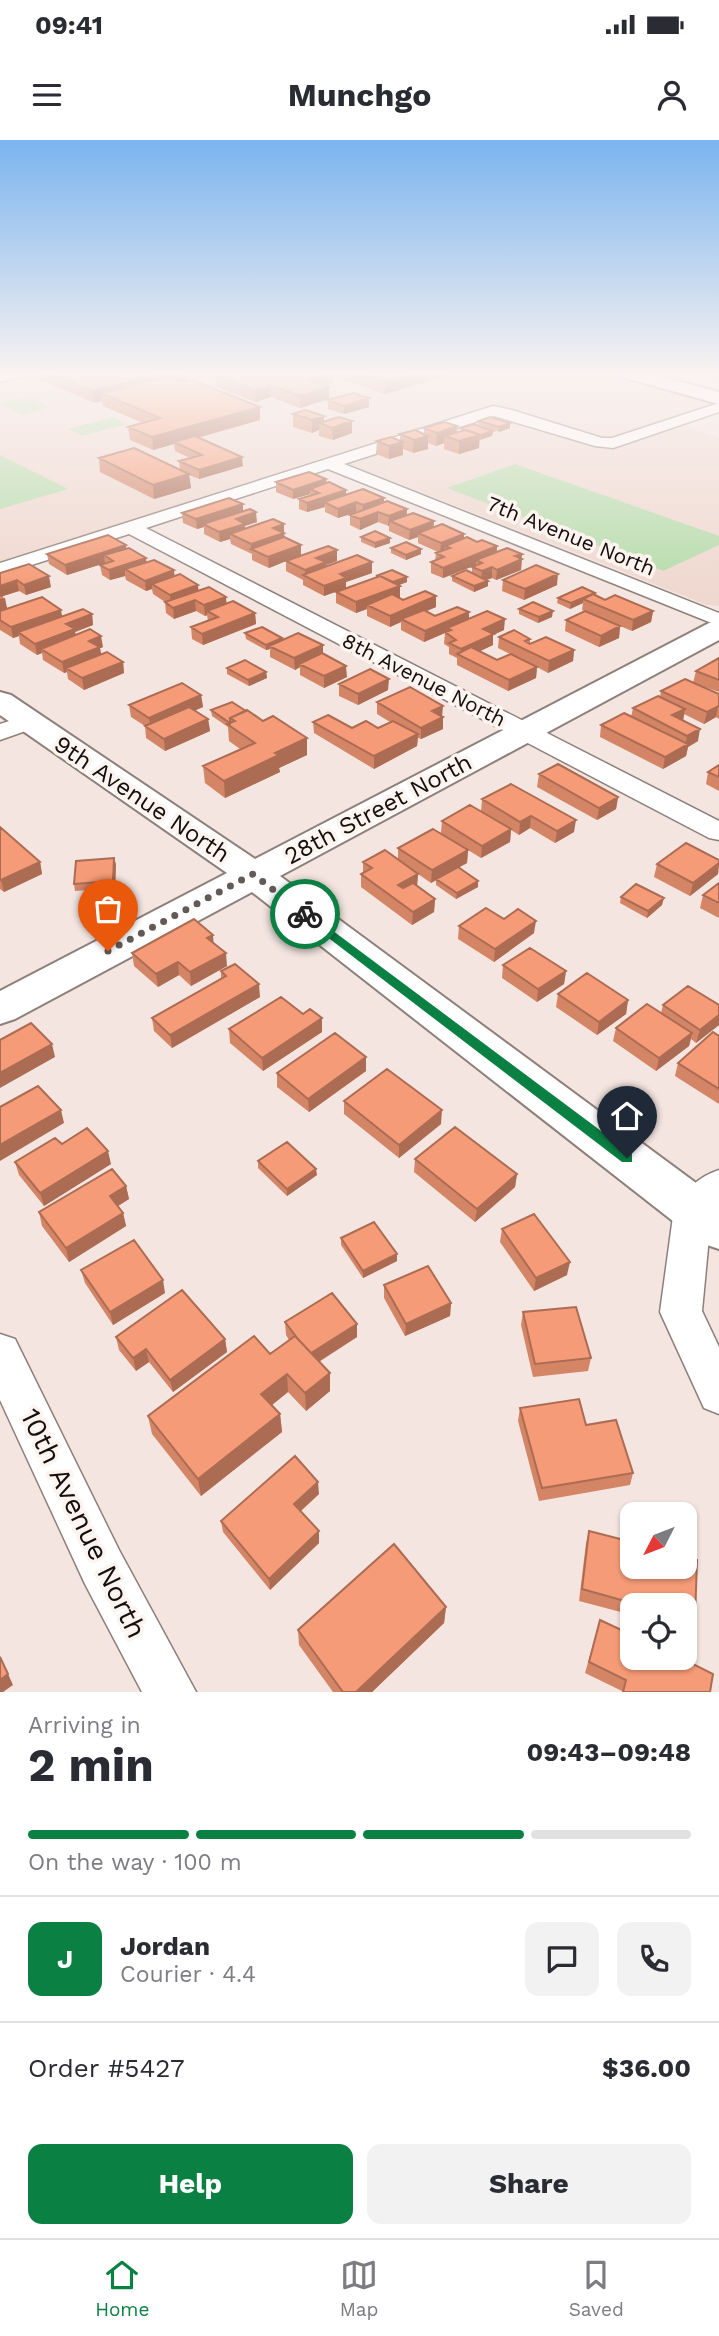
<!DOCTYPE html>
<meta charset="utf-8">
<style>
body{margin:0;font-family:"Work Sans",sans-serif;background:#f2f2f3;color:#2b2b33;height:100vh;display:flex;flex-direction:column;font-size:26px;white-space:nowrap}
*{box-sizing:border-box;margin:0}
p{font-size:23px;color:#7c7c81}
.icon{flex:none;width:38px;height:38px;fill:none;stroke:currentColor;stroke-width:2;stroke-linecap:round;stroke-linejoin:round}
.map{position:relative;height:1552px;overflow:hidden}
.side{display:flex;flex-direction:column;background:#fff;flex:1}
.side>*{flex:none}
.needle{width:46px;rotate:228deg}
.tools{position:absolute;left:620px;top:1362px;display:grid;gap:14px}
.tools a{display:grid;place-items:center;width:77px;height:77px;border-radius:14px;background:#fff;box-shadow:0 2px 5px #0004;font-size:35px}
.pin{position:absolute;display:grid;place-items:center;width:60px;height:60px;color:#fff;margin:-72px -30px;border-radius:50% 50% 50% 0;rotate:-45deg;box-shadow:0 0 7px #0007}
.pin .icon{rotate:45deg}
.courier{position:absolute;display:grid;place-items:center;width:70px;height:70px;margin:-35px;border:5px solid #0b8043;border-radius:50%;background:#fff;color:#222;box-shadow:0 2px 9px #0007}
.overview em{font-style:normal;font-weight:700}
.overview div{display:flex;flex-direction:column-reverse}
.overview{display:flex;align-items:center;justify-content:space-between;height:119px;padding:0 28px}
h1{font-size:46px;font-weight:700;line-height:52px}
.bar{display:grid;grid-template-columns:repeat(4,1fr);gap:10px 7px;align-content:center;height:84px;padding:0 28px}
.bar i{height:9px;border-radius:5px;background:#e1e1e2}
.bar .selected{background:#0b8043}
.bar p{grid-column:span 4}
.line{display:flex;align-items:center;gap:18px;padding:0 28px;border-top:2px solid #e1e1e2}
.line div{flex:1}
.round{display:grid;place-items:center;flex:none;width:74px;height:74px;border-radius:14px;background:#f2f2f3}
.cta{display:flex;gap:14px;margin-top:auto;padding:14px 28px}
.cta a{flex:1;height:80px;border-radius:14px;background:#0b8043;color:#fff;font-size:28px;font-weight:700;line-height:80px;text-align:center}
.cta a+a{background:#f2f2f3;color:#2b2b33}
.status{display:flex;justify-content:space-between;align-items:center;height:49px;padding:0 35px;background:#fff;direction:ltr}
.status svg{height:19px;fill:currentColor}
header{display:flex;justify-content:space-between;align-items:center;height:91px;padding:0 28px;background:#fff;font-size:32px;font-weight:700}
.menu{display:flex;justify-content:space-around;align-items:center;height:98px;border-top:2px solid #e1e1e2;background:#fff;font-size:19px;color:#7c7c81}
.menu a{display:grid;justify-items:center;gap:4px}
.menu .selected{color:#0b8043}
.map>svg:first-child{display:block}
</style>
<div class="status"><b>09:41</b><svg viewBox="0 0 49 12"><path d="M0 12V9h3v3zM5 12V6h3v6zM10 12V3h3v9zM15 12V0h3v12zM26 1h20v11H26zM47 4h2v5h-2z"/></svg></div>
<header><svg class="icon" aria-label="menu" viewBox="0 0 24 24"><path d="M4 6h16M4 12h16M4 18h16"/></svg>Munchgo<svg class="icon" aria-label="person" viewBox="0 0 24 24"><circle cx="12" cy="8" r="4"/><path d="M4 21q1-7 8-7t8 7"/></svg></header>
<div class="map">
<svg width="719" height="1552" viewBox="0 0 719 1552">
<rect width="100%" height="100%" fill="#f4e5e0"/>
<path fill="#efd8cf" d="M40,233H618L708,258L719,262L669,282L719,297V466L707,465L330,316L0,422V242Z"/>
<path fill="#b5dcab" d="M27,256L50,267L22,275L0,264Z
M113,277L127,284L82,296L68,289Z
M0,315L68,349L0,369Z
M515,324L719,396V405L663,431L447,348Z"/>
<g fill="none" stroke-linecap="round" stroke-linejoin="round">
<g stroke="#8d807b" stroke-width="3">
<path id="street" d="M29,233L27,236L0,242V234Z
M719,263V272L613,308L595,306L494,276L344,324L719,473V486L328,329L146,388L719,681V700L709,698L129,394L0,435V423L493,266L512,270L602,298H612Z
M28,575L37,577L40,582L37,587L0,600V584Z
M719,1030V1068L711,1076L702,1171L719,1207V1274L704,1268L660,1172L674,1069C683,1051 700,1036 719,1030Z
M0,1194L15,1199L119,1410L196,1552H142L85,1444L0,1260Z"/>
</g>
<g stroke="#8d807b" stroke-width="4">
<path id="secondary" d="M719,481V500L280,736L719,1060V1109L701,1103L252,752L15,879L0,884V851L227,733L0,575V552L11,555L255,719L709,483Z"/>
</g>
<g stroke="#8d807b" stroke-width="4">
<path id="primary" d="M619,233H648L719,252V264L622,237Z"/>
</g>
<use href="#street" fill="#fff" fill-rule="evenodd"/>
<use href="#secondary" fill="#fff" fill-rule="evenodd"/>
<use href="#primary" fill="#fff" fill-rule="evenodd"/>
</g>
<path fill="#d48566" d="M37,233H196L189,235L186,234L187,239L179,241L260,267V280L198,298L243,326L199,339L189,335L191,348L154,359L100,332L99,318L180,330L179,321L190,318L175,311L174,304L153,310L130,300L128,287L143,283L103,266L102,261L95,263L38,239Z
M208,233H457L385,254L333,236V243L324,245L329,259L300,268L271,257L256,262L216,247L215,236L208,234Z
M693,233H719V236L706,233Z
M328,260L369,267L344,274L328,269Z
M293,274L324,276V282L352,293L333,300L319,296V290L312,293L293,287Z
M479,281L510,288L499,292L479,285Z
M424,288L456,292L461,291V288L493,291L492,296L479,299V308L459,314L444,309V303L436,306L428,303V309L413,313L403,309V315L389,319L376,314L377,301L400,300V294H424Z
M326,339L327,343L346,355L384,358V363L407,369V375L434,381L433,388L464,398L497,406V412L522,419L521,430L496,440L492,438L486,440L488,446L474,452L452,441V436L472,433V427L476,425L443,438L431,433V422L435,421L436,413L438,412L418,403V397L409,400L389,391V386L378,382L360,390L350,385V375L357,372L338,378L325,372V367L307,372L299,369V359L310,356V354L293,359L276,352V342Z
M243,371L257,382L245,386V389L285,394L284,397L301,405V415L337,421L326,425V426L372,433L346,442V448L324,456L303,445V440L286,431V421L269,428L252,420V414L231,404L230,399L220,402L204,394V387L197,389L183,383L182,373Z
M361,397L390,398V403L375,408L361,402Z
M126,405V409L147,422L174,436L199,451L227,464L255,473L256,484L203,505L192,499L191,487L208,481L207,475L205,476L196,471L174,479L166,473L165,462L153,454L152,449L146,451L126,440L125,436L110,440L102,435L100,425L105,423L67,435L49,424L47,414Z
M391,408L421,414L406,420L391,413Z
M0,433L51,447L26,455L19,451L3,456L7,468L0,471Z
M376,436L407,437V442L399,445L400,457H399L403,460L436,467L426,471L435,476L469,478L504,490L493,495V505L479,511L497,520L510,514L498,508L499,497L530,499V504L574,510L573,521L548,533L537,527L536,538L508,551L457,525V518L449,514V507L444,504L445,493L424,502L401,490V482L390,487L367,476V469L356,473L336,463V452L376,437Z
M503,440L557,445L524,460L502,451Z
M595,455L605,460L653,471L651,482L632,491L582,470L583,463L570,469L557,463L558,458Z
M519,469L552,477L538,483L519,474Z
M0,471L62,477L92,474L93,485L75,492L76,495L103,507L100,508L101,514L123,522L124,533L84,550L68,539L67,532L64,533L43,520L42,513L37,515L20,504L19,496L13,498L0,490Z
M566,480L620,486L619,498L599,507L565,491Z
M245,493L282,498V500L323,505V514L347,537L324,548L300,535V527L295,530L270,517V509L266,510L246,499Z
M719,518V552L693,543L696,531Z
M227,528L266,532L267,538L249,546L227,534Z
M339,544L388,550L358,565L339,556Z
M661,551L719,554V579L716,577L704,584L684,574L683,580L698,601L688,607L686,616L663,629L600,597L601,585L631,577L633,568L660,557Z
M201,555L203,567L195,570L208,579L210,591L165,611L146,598L145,586L131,577L129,565Z
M232,562L307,615L279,628L280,632L225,658L205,643L203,626L240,609L229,601L228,587L212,576L211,570Z
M377,562L442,576L443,589L421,599L418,598L417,606L374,629L314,593L313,582L352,588H378L390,582L377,574Z
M719,625V651L706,644L708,632Z
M539,634L618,657L616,669L597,680L537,647Z
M511,644L574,692L555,703L530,688L519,695L511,690L510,702L481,718L468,710L467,723L459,727L478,741V747L456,759L436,745V740L431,743L418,734L417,746L435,759L434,772L412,785L361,747V734L363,733V722L398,719V708L441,693L442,681L481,672L482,659Z
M0,687L40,722L42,734L4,752L0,749Z
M719,720L718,734L690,756L654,737L657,724Z
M116,724L115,748L75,751L74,744Z
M719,743V778L700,768L703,755Z
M621,757L662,765L647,778L620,763Z
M459,786L534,793L494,822L458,799Z
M214,803L227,826L191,846L179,835L158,847L134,826L132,813Z
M503,825L566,831L564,844L537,862L502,838Z
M221,831L260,857L172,908L154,891L152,878L221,838Z
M558,854L628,860L626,874L597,895L556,867Z
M663,865H719V885L696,903L691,899L689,906L656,931L613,901L616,888L661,873Z
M303,874L322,892L263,931L230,903L229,889Z
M719,896V964L675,936L678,923Z
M366,917V931L309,972L277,947V933Z
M344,961L441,984L399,1018L344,974Z
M62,1004L111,1024L44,1066L19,1035L15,1022Z
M415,1019L517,1034L515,1047L475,1082L414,1032Z
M258,1021L317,1035L287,1056L258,1028Z
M126,1046L129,1059L118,1066L123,1073L126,1086L69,1122L42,1086L39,1072Z
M502,1089L567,1135L534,1151L500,1102Z
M341,1098L397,1114V1121L363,1138L341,1105Z
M81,1130L165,1153L113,1185L85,1143Z
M384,1145L451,1163L450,1176L405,1196L384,1158Z
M523,1172L591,1218L588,1231L533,1237L521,1185Z
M285,1182L357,1184V1197L319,1222L330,1233V1251L306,1271L288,1252L272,1265L280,1274L282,1292L201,1356L152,1294L148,1276L270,1214L289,1200L286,1195Z
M116,1197L225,1199L227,1212L173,1252L149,1222L136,1231L119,1210Z
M520,1268L586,1285L633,1333L630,1345L539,1361L518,1281Z
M319,1354L301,1371L319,1391V1403L270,1450L223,1392L221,1381Z
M589,1391L632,1402V1426H684V1416L697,1420L695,1480L690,1491L684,1489V1465H632V1475L579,1461L586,1403Z
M446,1467L444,1483L372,1552H333L299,1505L298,1490Z
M600,1480L710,1552H622V1551L585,1533Z"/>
<path fill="#ac6c53" d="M165,233H186L187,239L113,258L101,253L102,261L95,263L93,251Z
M326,233H333V243L305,251V239Z
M417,233H457L385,254L386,242Z
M270,245L271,257L256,262L255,250Z
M329,247V259L300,268V256Z
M369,258V267L344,274V266Z
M260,267V280L177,303L174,302V304L153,310L152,297Z
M324,276V285L319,283V290L312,293V280Z
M352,281V293L333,300L332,288Z
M510,283V288L499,292V287Z
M457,286L456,299L445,296L444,303L436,306L437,293Z
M493,291L492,296L480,300L481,295Z
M480,295L479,308L459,314V301Z
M428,296V309L413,313L414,300Z
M403,302V315L389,319V306Z
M242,317L243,326L199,339V330Z
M189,334L191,348L154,359L153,345Z
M326,339L327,348L310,349V354L293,359V350Z
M346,350V359L324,362L325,367L307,372V363Z
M384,358V368L363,375V365Z
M356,362V372L338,378V369Z
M243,364V374L203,384L204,387L197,389L196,379Z
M407,369L406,379L390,381L389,386H388L389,376Z
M256,372L257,382L245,386L246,394H230V399L220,402L219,392L236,379Z
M378,372V382L360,390V379Z
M434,381L433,391L418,393V397L409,400L410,390Z
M284,384V403L251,409V414V404L273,388Z
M464,394V404L450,408L445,406V411L440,413L441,403Z
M390,398V403L375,408V403Z
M126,405L127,415H104L105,423L67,435L65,425Z
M301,405V415L269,428L268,417Z
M497,406L496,417L476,420V425L443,438V428Z
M421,409V414L406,420V415Z
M337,410V421L326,425V433L305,436V430L316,418Z
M522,414L521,430L496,440L497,430L515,416Z
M146,418L147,429H125V436L110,440L109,430Z
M372,422V433L346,442V448L324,456V446L340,434Z
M492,427V438L481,442L482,431Z
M174,430L175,441L152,444V449L146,451L145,441Z
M558,434L557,445L524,460L525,449Z
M49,436L51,447L26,455L24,445Z
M407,437V442L391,448V443Z
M17,440L19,451L0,457V446Z
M488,441V446L474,452V446Z
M198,445L199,456L171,465L170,455Z
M400,446V457L372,467L367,465V469L356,473V462Z
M595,453L594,458L583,459V463L570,469L571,463Z
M436,456V467L404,481L401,479V482L390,487V476Z
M226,457L227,468L207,471V475L205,476L204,465Z
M5,458L7,468L0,471V459Z
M195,460L196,471L174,479L173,468Z
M61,470L63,481L18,492L19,496L13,498L11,487Z
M553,471L552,477L538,483L539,477Z
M653,471L651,482L632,491L633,480Z
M469,472V483L451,490L447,488V492L424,502L425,491Z
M255,473L256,484L203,505L202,494Z
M92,474L93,485L75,492L77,500L41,509L42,513L37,515L35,504L66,484Z
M505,479L504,490L493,495V505L466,518L461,515V509L483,489Z
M620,486L619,498L599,507L601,496Z
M101,496L103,507L100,508L102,518L66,528L67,532L64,533L62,522L89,501Z
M282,498L283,504L269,506L270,509L266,510V505Z
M323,505V517L299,524L300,527L295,530L294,518Z
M574,510L573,521L548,533L549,521Z
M123,522L124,533L84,550L82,538Z
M346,526L347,537L324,548V536Z
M537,527L536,538L508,551L509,540Z
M266,532L267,538L249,546L248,540Z
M389,539L388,550L358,565V554Z
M201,555L203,567L151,590L149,578Z
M443,566L442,577L432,571Z
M718,566L716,577L704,584L707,572Z
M685,569L683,581L672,575Z
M443,577V589L421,599V588Z
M208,579L210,591L165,611L164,599Z
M700,589L698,601L688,607L686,616L663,629L665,617L685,606L687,596Z
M418,594L417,606L374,629V616Z
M307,598V615L279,628L280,632L225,658L224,641L275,613Z
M618,657L616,669L597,680L599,668Z
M531,676L530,688L519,695L520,682Z
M576,680L574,692L555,703L557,691Z
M511,689L510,702L481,718L482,706Z
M468,710L467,723L431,743L432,730Z
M114,718L116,724L115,748L113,741Z
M40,722L42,734L4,752L1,740Z
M719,723L718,734L690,756L693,743Z
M418,734L417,746L397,757L398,745Z
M478,741V747L456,759L457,753Z
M664,758L662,765L647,778L648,771Z
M435,759L434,772L412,785L413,772Z
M536,781L534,793L494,822L495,809Z
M213,795L214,808L207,798Z
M226,813L227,826L191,846L190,832Z
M178,822L179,835L158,847L156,834Z
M566,831L564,844L537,862L538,849Z
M259,844L260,857L172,908L170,895Z
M628,860L626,874L597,895L599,882Z
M719,875V885L696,903L700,890Z
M322,878V892L263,931L262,918Z
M692,893L689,906L656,931L659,918Z
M52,904L55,917L0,948V933Z
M366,917V931L309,972L308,959Z
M61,970L64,983L0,1021V1005Z
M442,970L441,984L399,1018V1005Z
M108,1011L111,1024L44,1066L40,1053Z
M316,1029L317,1035L287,1056V1049Z
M517,1034L515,1047L475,1082L477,1069Z
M126,1046L129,1059L113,1069L110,1056Z
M123,1073L126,1086L69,1122L66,1108Z
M397,1114V1121L363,1138V1131Z
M570,1122L567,1135L534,1151L536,1138Z
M163,1140L165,1153L113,1185L110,1172Z
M451,1163L450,1176L405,1196L406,1184Z
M357,1184V1197L310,1227L309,1215Z
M225,1199L227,1212L173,1252L170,1240Z
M146,1209L149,1222L136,1231L133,1218Z
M330,1233V1251L306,1271L305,1253Z
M287,1234L288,1252L263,1272L261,1254Z
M280,1274L282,1292L201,1356L198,1339Z
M318,1342L319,1354L295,1376L294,1364Z
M319,1391V1403L270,1450L269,1439Z
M446,1467L444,1483L372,1552H356Z
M0,1516L13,1545L3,1552H0Z"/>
<path fill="#f69b77" stroke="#ac6c53" stroke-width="2" d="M50,233H107L112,235L120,233H165L93,251Z
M225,233H326L305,239L329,247L300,256L270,245L255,250L215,235Z
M358,233H417L386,242Z
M167,237L181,242L192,240L260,267L152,297L128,287L160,278L101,253Z
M353,253L369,258L344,266L328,260Z
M305,270L324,276L312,280L293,274Z
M339,277L352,281L332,288L319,283Z
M490,277L510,283L499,287L479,281Z
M444,282L457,286L437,293L424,288Z
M473,284L493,291L481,295L461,288Z
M415,290L428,296L414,300L400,294Z
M465,290L480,295L459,301L445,296Z
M195,296L242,317L199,330L179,321L202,315L174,302Z
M391,297L403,302L389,306L377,301Z
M134,308L189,334L153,345L99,318Z
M309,332L326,339L293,350L276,342Z
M329,342L346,350L307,363L299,359L319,353L310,349Z
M363,349L384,358L363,365L356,362L338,369L324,362Z
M229,358L243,364L196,379L182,373Z
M387,361L407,369L389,376L378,372L360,379L350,375Z
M250,369L256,372L236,379L245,384L219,392L203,384Z
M413,373L434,381L410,390L390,381Z
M273,379L284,384L273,388L284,393L251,404L230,394Z
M442,384L464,394L441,403L418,393Z
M375,391L390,398L375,403L361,397Z
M108,395L126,405L65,425L47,414Z
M284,397L301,405L268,417L251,409Z
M467,397L477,402L482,400L497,406L443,428L431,422L444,417L436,413L450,408L445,406Z
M406,402L421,409L406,415L391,408Z
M328,406L337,410L316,418L326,422L305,430L286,421Z
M129,408L146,418L109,430L100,425L113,421L104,415Z
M507,408L522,414L515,416L522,419L497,430L492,427L482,431L472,427L482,423L476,420Z
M357,415L372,422L340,434L346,438L324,446L303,435Z
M154,420L174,430L145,441L125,429Z
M29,424L49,436L24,445L17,440L0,446V433Z
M536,425L558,434L525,449L503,440Z
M392,430L407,437L393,442L380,436H376Z
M466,430L488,441L474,446L452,436Z
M180,434L198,445L170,455L152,444Z
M380,436L400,446L356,462L336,452Z
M209,447L226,457L204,465L195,460L173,468L165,462Z
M582,447L595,453L571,463L558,458Z
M425,451L436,456L390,476L367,465L392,454L403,460Z
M593,454L605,460L615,455L653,471L633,480L583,459Z
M42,457L61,470L11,487L0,480V471Z
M233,461L255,473L202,494L191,487L218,477L207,471Z
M533,462L553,471L539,477L519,469Z
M457,467L469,472L425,491L401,479L424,470L435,476Z
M83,469L92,474L66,484L75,489L35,504L18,492Z
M487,471L505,479L483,489L494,494L461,509L449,503L456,500L445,492L451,490L447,488Z
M585,471L620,486L601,496L566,480Z
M262,487L282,498L266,505L245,493Z
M90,489L101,496L89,501L100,507L62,522L41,509Z
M514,490L530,499L525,501L530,504L546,497L574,510L549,521L499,497Z
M298,493L323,505L294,518L269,506Z
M471,507L497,520L511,514L537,527L509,540L457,514Z
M107,512L123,522L82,538L66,528Z
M322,513L346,526L324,536L299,524Z
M719,518V540L696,531Z
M245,520L266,532L248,540L227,528Z
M370,529L389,539L358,554L339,544Z
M685,539L719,554V566L707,572L661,551Z
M182,543L201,555L149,578L129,565Z
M410,547L443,566L432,571L443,577L421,588L377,562Z
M658,556L685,569L672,575L700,589L687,596L633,568Z
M232,562L246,571L230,578V583L211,570Z
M189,567L208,579L164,599L145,586Z
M247,570L263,581L273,576L307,598L275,613L279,615L224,641L203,626L255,603L227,584L235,581L230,578Z
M624,573L688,604L665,617L601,585Z
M328,575L352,588L366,581L378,588L393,581L418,594L374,616L313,582Z
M558,624L618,657L599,668L539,634Z
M719,625V637L708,632Z
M511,644L576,680L557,691L531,676L520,682L482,659Z
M470,665L511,689L482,706L442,681Z
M0,687L40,722L1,740L0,739Z
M433,689L468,710L432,730L398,708Z
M686,703L719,720V723L693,743L657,724Z
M385,710L418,734L398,745L403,748L413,743L435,759L413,772L361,734L372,728L363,722Z
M114,718L113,741L74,744L76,721Z
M458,727L478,741L457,753L436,739Z
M719,743V763L703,755Z
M636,744L664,758L648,771L621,757Z
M486,768L504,779L518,769L536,781L495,809L459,786Z
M194,779L213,795L207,798L226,813L190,832L178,822L156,834L132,813Z
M530,808L566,831L538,849L503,825Z
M235,824L259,844L170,895L152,878L226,836L221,831Z
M587,833L628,860L599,882L558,854Z
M688,846L719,865V875L700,890L663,865Z
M281,857L303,874L310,869L322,878L262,918L229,889Z
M647,864L692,893L659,918L616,888Z
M31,883L52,904L0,933V900Z
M713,892L719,896V949L678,923Z
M335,893L366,917L308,959L277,933Z
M387,929L442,970L399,1005L344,961Z
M38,946L61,970L0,1005V967Z
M455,987L517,1034L477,1069L415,1019Z
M87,988L108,1011L40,1053L15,1022L55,998L62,1004Z
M287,1002L316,1029L287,1049L258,1021Z
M112,1029L126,1046L110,1056L123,1073L66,1108L39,1072Z
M534,1074L570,1122L536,1138L502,1089Z
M374,1082L397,1114L363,1131L341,1098Z
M134,1100L163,1140L110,1172L81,1130Z
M428,1126L451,1163L406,1184L384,1145Z
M182,1150L225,1199L170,1240L146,1209L133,1218L116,1197Z
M332,1153L357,1184L311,1213L298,1199L285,1182Z
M576,1167L591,1218L535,1224L523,1172Z
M254,1196L270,1214L295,1196L330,1233L305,1253L287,1234L261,1254L280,1274L198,1339L148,1276Z
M579,1259L586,1285L616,1280L633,1333L542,1348L520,1268Z
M295,1316L318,1342L294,1364L319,1391L269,1439L221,1381Z
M589,1391L632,1402V1426H684V1416L697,1420L695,1480L684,1477V1465H639L582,1449Z
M394,1404L446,1467L356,1552H343L298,1490Z
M600,1480L632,1495V1517H679L713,1534L710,1552H623L626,1540L589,1522Z
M0,1517L8,1534L0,1540Z"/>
<linearGradient id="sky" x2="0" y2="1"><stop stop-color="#7ab4ef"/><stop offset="0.52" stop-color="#faf3f1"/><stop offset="1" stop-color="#faf3f1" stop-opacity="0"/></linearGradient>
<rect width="719" height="450" fill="url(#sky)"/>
<path fill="#0b8043" d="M305,770L632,1014V1022H622L301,777L300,774Z"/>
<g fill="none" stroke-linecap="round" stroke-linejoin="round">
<path stroke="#625a57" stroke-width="7" stroke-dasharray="0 12.6" d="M108,811L253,734L305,774"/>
</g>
<g text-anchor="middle" stroke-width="7" stroke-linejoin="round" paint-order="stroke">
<g font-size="21" fill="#130f0d" stroke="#fdf4f0">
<text transform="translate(571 396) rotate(22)" y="7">7th Avenue North</text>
<text transform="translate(424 540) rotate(27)" y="7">8th Avenue North</text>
</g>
<g font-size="24" fill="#130f0d" stroke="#fdf4f0">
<text transform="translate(142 659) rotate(34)" y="8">9th Avenue North</text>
<text transform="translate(378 669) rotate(-28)" y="8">28th Street North</text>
</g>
<g font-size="28" fill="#130f0d" stroke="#fdf4f0">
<text transform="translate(84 1383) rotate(64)" y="10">10th Avenue North</text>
</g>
</g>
</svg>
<div class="tools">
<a><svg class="needle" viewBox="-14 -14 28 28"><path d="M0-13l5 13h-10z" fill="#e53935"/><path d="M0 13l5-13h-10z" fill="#7c7c81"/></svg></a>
<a><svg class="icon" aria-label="locate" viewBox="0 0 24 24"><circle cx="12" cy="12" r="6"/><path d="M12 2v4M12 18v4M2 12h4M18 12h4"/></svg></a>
</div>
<div class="pin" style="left:108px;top:811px;background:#ea580c"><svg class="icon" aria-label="bag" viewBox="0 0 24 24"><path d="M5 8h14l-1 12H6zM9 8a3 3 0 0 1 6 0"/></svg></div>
<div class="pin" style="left:627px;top:1018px;background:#1f2937"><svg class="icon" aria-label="home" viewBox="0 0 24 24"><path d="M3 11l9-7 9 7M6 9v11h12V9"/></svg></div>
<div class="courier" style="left:305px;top:774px"><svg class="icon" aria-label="bike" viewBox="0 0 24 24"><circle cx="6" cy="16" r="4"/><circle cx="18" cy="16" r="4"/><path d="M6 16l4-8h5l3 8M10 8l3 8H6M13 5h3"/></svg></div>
</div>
<section class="side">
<div class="overview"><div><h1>2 min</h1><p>Arriving in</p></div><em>09:43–09:48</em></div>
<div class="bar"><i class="selected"></i><i class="selected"></i><i class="selected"></i><i></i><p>On the way · 100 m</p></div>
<div class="line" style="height:126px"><b class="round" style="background:#0b8043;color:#fff">J</b><div><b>Jordan</b><p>Courier · 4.4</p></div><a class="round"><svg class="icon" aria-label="chat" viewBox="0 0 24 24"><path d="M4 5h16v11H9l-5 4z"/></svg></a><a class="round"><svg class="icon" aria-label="phone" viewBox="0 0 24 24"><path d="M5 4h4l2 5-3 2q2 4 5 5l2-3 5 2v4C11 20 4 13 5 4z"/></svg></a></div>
<div class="line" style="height:91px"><div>Order #5427</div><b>$36.00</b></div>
<div class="cta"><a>Help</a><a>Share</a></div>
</section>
<nav class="menu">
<a class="selected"><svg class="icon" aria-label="home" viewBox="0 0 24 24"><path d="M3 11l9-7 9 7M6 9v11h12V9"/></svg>Home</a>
<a><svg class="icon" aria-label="map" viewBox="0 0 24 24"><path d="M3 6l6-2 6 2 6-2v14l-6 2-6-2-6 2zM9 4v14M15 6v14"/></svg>Map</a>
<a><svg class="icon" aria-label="saved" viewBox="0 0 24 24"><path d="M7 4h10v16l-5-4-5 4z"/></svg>Saved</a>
</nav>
